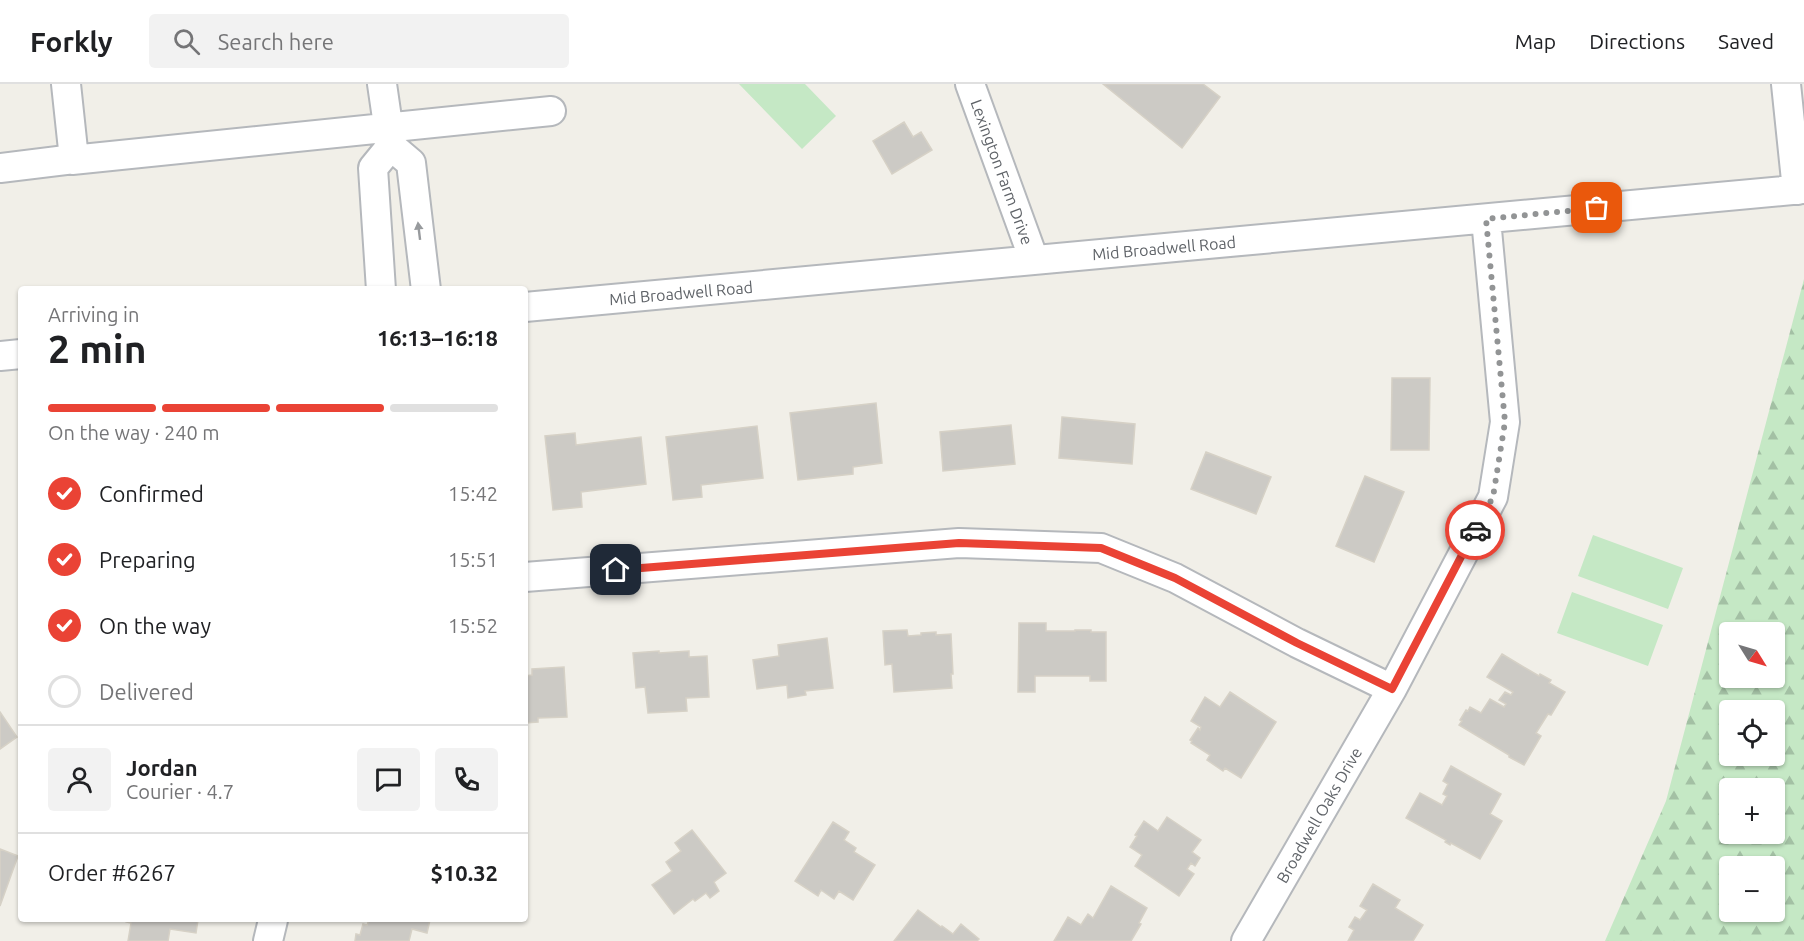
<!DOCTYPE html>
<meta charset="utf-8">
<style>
body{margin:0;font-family:Ubuntu,sans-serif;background:#f2f2f2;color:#202124;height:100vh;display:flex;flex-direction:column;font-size:22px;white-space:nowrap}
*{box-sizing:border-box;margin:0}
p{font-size:20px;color:#757577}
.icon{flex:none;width:33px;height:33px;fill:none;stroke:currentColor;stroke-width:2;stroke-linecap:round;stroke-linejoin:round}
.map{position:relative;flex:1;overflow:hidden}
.panel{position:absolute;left:18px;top:202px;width:510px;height:636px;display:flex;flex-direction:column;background:#fff;border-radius:6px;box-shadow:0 2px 4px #0004}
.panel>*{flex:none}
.needle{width:39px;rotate:127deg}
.tools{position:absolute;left:1719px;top:538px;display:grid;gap:12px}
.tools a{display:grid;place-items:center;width:66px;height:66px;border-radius:6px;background:#fff;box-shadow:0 2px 4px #0004;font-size:30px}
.pin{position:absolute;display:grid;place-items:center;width:51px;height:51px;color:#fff;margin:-26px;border-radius:12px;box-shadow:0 3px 9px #0006}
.courier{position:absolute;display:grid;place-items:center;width:60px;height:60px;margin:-30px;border:4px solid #ea4335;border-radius:50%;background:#fff;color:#222;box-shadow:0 2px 8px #0007}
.head em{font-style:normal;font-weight:600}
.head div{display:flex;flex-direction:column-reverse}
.head{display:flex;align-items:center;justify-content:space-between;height:102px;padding:0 30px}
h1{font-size:39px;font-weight:600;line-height:45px}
.bar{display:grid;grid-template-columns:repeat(4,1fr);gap:9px 6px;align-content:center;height:72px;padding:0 30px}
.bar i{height:8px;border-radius:4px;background:#e0e0e0}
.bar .on{background:#ea4335}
.bar p{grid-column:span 4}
.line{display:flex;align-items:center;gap:15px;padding:0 30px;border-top:2px solid #e0e0e0}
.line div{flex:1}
.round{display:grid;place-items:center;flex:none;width:63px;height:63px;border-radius:6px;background:#f2f2f2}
ol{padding:0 30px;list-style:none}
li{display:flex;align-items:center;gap:18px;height:66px}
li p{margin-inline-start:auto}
li .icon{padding:6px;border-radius:50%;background:#ea4335;color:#fff;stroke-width:4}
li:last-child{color:#757577}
li i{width:33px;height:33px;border:3px solid #e0e0e0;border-radius:50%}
header{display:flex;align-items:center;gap:36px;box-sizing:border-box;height:84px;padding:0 30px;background:#fff;border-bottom:2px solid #e0e0e0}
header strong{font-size:28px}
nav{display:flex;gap:33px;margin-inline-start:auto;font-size:21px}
.search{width:420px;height:54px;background:#f2f2f2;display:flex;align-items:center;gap:15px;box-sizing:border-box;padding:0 21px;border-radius:6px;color:#757577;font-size:22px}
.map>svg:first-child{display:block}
</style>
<header>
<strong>Forkly</strong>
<div class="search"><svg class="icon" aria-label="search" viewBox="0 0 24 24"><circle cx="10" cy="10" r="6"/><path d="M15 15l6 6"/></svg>Search here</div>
<nav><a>Map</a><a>Directions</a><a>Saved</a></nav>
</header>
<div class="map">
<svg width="1804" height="857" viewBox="0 0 1804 857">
<defs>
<pattern id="forest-firs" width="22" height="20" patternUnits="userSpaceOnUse" patternTransform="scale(1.5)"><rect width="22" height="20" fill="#c5e8c5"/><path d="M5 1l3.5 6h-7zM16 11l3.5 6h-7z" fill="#a3c0a4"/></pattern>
</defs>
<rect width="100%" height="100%" fill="#f1efe8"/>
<path fill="url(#forest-firs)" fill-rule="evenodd" d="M1804,195V857H1605L1666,717ZM1730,549H1774V594H1730ZM1730,627H1774V672H1730ZM1730,705H1774V750H1730ZM1730,783H1774V828H1730Z"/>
<path fill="#c5e8c5" d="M739,0H805L836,32L802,65Z
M1593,451L1683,484L1668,525L1578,492Z
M1572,508L1663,541L1648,582L1557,549Z"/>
<path fill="#cccac5" stroke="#d6d1c6" stroke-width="1.5" d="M1103,0H1203L1220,13L1182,64Z
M904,38L913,53L921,48L932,66L892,90L873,57Z
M1392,294H1430L1429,366H1391Z
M876,319L882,379L853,383V390L798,396L790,329Z
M1062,333L1135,340L1132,380L1059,374Z
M1011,341L1015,380L943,387L940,348Z
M757,342L763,394L701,401L702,413L673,416L666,353Z
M575,349L576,361L641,353L646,400L581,408L582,423L553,426L545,352Z
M1206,368L1271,393L1256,430L1191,405Z
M1365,392L1404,408L1374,478L1336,462Z
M1019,539H1046V547H1075V546H1091V548H1106V597H1090V592H1035V608H1018Z
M907,546L908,552L921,551V549L936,548V551L951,550L953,590H951L952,604L894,608L892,580L885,581L883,547Z
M827,554L833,604L805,607L806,611L788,614L787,601L757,605L753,576L779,572L778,561Z
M659,567V569L689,567V573L707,572L709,613L686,614L687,627L648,629L645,603L636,604L633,569Z
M1502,570L1539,592L1540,590L1551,596L1549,599L1565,608L1551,631L1548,630L1536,649L1541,652L1524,681L1509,673V671L1459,641L1462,637L1460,636L1466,626L1468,627L1470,623L1481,629L1490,615L1504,623L1506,620L1499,616L1505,608L1511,611L1513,608L1487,593Z
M564,583L567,633L538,634V638L525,639V592L532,591V585Z
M1230,608L1276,638L1241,694L1225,684L1223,687L1207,676L1210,671L1191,659L1192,657L1190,656L1198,644L1200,646L1201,643L1191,637L1205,613L1220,623Z
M0,628L17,653L0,665Z
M1451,682L1501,710L1490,730L1502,737L1480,775L1451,759L1450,761L1445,758L1446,756L1406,734L1420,709L1442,721L1447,712L1443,710L1448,700L1443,697Z
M1167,733L1201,756L1192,768L1200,774L1195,782L1191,779L1187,785L1194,790L1179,812L1135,782L1142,771L1130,763L1137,752L1135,751L1144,737L1158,747Z
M833,738L849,748L844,756L856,764L854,768L875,781L853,816L839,807L834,815L821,806L818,812L795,797Z
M692,746L726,789L714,798L719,807L710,814L706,809L695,817L693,815L674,830L652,801L672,787L666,778L681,767L675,759Z
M0,765L18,772L0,822Z
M1373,800L1400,816L1395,824L1423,841L1413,857H1348L1354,846L1349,843L1355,833L1360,836L1367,826L1360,822Z
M1111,802L1147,824L1139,839L1141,840L1131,857H1054L1068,833L1081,841L1088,830L1093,834Z
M918,826L941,843L942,842L953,850L961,840L979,855L977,857H894Z
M126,836H198L196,849L170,845L168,857H128L131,839L126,838Z
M369,836H430L427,849L412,845L409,857H355L356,850L360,851L363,840L367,841Z"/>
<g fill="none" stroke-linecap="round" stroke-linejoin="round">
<g stroke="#b5b8bc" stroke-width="32">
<path id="minor" d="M382,0L391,62
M970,0L1034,176
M1786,0L1797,106
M72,76L551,27
M0,84L74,75L66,0
M381,206L373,84L391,62L411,79L426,206
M525,223L1804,105
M0,272L21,270
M525,493L959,459L1101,464L1175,494L1297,559L1392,605
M268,857L273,836
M1246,857L1392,605L1493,413L1505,338L1486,135"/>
</g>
<use href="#minor" stroke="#fff" stroke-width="28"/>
</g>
<defs><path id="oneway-solid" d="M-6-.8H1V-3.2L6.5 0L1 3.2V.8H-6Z" transform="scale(1.5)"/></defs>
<use fill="#979a9d" href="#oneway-solid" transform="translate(419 147) rotate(-97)"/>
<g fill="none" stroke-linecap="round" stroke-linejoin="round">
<path stroke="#929495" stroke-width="6" stroke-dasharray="0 10.8" d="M1475,446L1493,413L1505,338L1486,135L1597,124"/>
<path stroke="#ea4335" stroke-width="8" d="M616,486L959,459L1101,464L1175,494L1297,559L1392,605L1475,446"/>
</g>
<g text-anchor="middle" stroke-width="4.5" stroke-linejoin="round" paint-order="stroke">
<g font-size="16" fill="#5f6368" stroke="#fff">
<text transform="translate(1002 88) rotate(70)" y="6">Lexington Farm Drive</text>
<text transform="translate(1164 164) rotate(-5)" y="6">Mid Broadwell Road</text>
<text transform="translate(681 209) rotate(-5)" y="6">Mid Broadwell Road</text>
<text transform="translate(1319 731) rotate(-60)" y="6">Broadwell Oaks Drive</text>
</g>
</g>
</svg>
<div class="tools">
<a><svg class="needle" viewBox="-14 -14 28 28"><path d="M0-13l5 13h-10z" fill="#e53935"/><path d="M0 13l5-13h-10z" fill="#757577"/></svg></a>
<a><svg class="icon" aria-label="locate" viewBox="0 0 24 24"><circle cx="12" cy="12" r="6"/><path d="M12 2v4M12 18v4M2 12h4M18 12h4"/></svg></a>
<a>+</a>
<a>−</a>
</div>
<div class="pin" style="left:1597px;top:124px;background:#ea580c"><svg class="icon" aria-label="bag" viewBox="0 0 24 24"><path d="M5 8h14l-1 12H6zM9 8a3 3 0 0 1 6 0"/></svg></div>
<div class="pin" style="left:616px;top:486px;background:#1f2937"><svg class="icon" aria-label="home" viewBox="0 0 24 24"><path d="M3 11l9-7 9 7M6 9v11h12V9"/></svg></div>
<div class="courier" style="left:1475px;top:446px"><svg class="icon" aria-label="car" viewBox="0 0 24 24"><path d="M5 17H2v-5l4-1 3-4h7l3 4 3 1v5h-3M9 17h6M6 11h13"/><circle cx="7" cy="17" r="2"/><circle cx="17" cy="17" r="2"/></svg></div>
<section class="panel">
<div class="head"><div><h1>2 min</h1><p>Arriving in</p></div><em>16:13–16:18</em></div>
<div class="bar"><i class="on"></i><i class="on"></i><i class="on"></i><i></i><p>On the way · 240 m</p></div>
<ol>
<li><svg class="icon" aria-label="check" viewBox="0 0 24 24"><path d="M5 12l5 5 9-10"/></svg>Confirmed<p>15:42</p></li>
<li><svg class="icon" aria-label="check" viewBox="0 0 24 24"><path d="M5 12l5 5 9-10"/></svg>Preparing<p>15:51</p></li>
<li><svg class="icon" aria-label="check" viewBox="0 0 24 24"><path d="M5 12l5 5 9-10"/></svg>On the way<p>15:52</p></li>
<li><i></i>Delivered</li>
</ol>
<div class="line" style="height:108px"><a class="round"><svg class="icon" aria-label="person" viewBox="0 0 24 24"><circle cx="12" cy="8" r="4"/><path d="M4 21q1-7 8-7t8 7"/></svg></a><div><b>Jordan</b><p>Courier · 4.7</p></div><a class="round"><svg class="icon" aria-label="chat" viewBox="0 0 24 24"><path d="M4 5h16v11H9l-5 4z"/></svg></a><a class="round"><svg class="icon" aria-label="phone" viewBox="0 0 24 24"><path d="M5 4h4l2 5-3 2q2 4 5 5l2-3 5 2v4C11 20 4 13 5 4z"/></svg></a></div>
<div class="line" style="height:78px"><div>Order #6267</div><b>$10.32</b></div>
</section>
</div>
